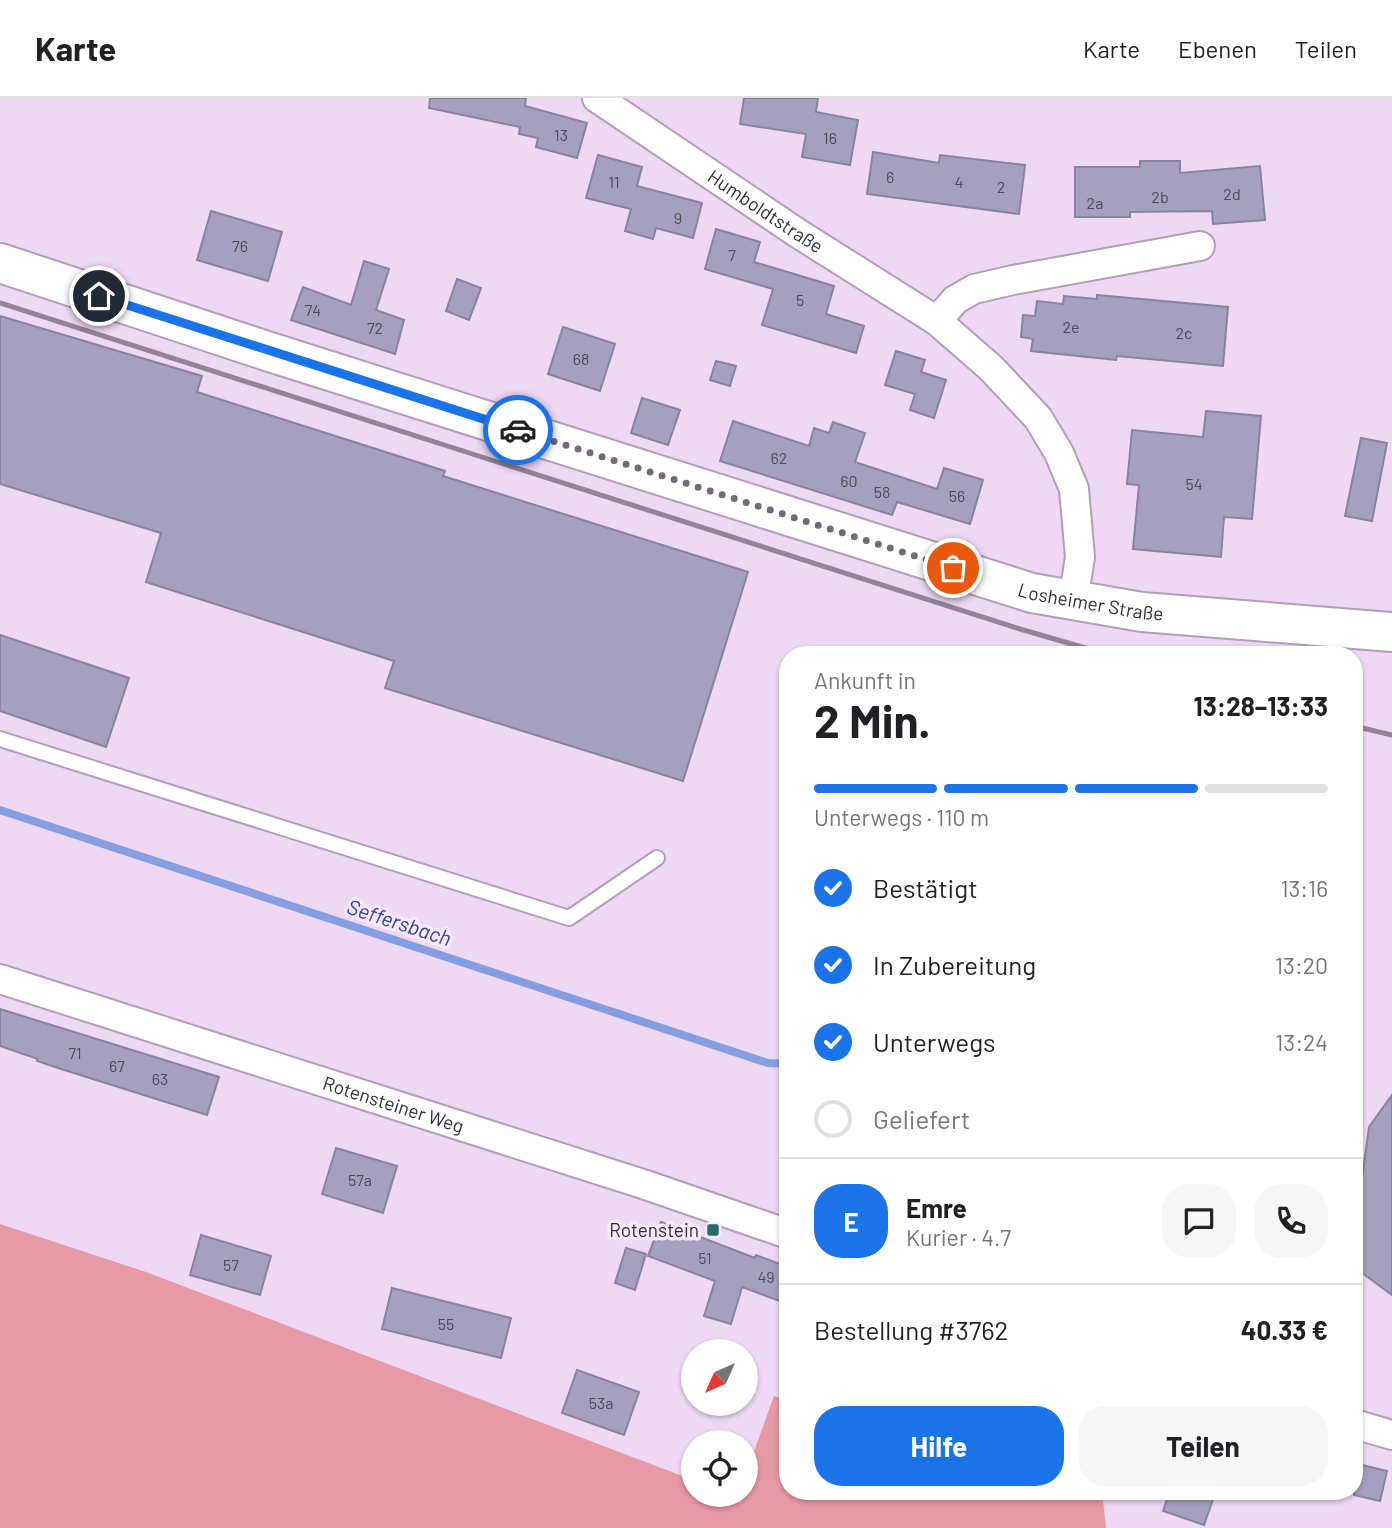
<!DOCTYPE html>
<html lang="de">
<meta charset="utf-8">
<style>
body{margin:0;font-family:Barlow,sans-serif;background:#f6f6f6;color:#202124;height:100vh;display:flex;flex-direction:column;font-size:26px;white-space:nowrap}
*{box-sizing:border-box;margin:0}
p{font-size:23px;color:#757577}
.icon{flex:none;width:38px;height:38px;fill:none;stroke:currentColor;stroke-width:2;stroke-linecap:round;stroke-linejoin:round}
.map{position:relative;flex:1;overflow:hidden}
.details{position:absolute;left:779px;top:548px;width:584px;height:854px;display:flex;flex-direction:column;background:#fff;border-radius:28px;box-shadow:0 2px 5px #0004}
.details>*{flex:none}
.needle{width:46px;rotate:225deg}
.tools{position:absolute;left:681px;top:1241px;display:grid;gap:14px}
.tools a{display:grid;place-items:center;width:77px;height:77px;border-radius:50%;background:#fff;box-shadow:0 2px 5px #0004;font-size:35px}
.pin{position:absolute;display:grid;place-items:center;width:60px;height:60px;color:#fff;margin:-30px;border:4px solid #fff;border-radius:50%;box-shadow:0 2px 7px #0007}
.courier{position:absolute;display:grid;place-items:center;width:70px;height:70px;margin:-35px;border:5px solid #1a73e8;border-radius:50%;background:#fff;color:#222;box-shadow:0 2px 9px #0007}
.head em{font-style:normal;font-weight:700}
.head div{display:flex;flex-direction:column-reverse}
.head{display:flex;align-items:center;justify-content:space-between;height:119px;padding:0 35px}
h1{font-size:46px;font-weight:700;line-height:52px}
.bar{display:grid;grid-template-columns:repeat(4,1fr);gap:10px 7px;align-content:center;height:84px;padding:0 35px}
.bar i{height:9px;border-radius:5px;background:#e0e0e0}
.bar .active{background:#1a73e8}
.bar p{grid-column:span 4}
.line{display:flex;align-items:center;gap:18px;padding:0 35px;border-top:2px solid #e0e0e0}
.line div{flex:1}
.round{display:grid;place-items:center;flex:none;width:74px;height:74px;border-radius:28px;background:#f6f6f6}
ol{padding:0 35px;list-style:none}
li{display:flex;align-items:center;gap:21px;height:77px}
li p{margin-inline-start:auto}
li .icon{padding:7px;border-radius:50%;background:#1a73e8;color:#fff;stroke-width:4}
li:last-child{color:#757577}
li i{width:38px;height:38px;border:4px solid #e0e0e0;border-radius:50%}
.button{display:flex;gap:14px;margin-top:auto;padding:14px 35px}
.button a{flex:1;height:80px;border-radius:28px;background:#1a73e8;color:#fff;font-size:28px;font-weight:700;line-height:80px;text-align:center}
.button a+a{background:#f6f6f6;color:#202124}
header{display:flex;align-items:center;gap:42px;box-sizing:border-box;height:98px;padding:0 35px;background:#fff;border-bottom:2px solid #e0e0e0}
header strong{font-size:33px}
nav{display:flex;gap:38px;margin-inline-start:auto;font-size:24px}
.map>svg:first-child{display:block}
</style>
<header>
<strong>Karte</strong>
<nav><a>Karte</a><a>Ebenen</a><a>Teilen</a></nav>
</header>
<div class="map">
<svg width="1392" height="1430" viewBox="0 0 1392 1430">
<rect width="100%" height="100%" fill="#eed8f4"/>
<path fill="#e899a6" d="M0,1126L146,1174L693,1382V1396L731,1397L737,1399L738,1397L746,1396V1376L774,1298L787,1302L788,1393H1102L1106,1430H0Z"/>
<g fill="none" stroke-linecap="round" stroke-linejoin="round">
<path stroke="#859ee2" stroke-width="8" d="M0,712L768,965L788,966"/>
</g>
<path fill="#a5a0be" stroke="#8883a0" stroke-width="2" d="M430,0H526L525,8L587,25L577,60L536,49L538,40L519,36L520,29L429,10Z
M744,0H818L816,14L858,22L850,67L802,59L806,36L740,26Z
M873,54L939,65L940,57L1025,67L1019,116L867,96Z
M598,57L642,69L637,88L702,105L693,140L656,130L653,141L625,133L631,111L586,100Z
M1140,63H1180V75L1260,68L1265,122L1213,126L1212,113L1130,114V119H1075V69H1140Z
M211,113L282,134L268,183L197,162Z
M716,131L760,144L754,164L834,188L826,216L864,228L856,255L762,227L773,191L705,171Z
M364,163L389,171L376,212L404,222L395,256L291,222L303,189L351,207Z
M457,181L481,190L469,222L446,213Z
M1097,197L1228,209L1223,268L1117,258L1116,262L1031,253L1033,241L1021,239L1023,217L1035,218L1037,203L1063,206L1064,198L1097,201Z
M0,218L202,278L197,294L445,373L443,378L748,474L683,683L385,590L394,563L146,484L161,435L0,386Z
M563,229L615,246L600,293L548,276Z
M896,253L925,262L921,274L946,282L934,320L910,312L915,296L885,287Z
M716,263L736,268L730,288L710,282Z
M642,300L680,312L668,347L631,335Z
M1206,313L1261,318L1252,421L1224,419L1221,459L1133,451L1139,387L1127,386L1132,332L1203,339Z
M733,323L809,348L814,330L829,335L833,324L865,335L855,364L937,391L944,370L983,382L970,426L897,404L892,417L720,363Z
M1361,340L1387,345L1372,423L1345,418Z
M0,537L129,580L106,649L0,613Z
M0,911L219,979L207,1017L58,970L37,963L38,961L0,948Z
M1392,997V1197L1354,1169V1141L1369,1029Z
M336,1050L397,1068L383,1115L322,1096Z
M661,1124L755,1160L756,1157L788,1169V1206L742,1189L731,1226L704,1218L715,1183L648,1158Z
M201,1137L271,1158L260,1197L190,1177Z
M626,1150L646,1156L635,1192L615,1185Z
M392,1190L511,1220L501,1260L382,1231Z
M577,1272L639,1294L624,1337L562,1315Z
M1354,1365L1387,1373L1380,1403L1354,1397Z
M1170,1393H1216L1204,1427L1163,1413Z"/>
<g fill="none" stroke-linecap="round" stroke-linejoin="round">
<g stroke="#b39eb9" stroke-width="18">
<path id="service" d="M0,641L569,820L657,760"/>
</g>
<g stroke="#b39eb9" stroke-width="32">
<g id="minor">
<path id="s1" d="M597,0L799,136L937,223L991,270L1038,320L1059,355L1074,391L1080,459L1073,504"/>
<path d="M937,223L955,202L974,191L1013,182L1200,148"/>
<path id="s2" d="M0,881L643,1086L788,1136"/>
<path d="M1354,1326L1392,1337"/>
</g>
</g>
<g stroke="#b39eb9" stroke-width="42">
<g id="secondary">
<path id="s3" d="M0,165L273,255L1032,495L1142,514L1392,534"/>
</g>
</g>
<use href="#service" stroke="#fff" stroke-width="14"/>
<use href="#minor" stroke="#fff" stroke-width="28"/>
<use href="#secondary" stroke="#fff" stroke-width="38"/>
<path stroke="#928396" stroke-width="5" d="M0,205L1020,531L1106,556
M1354,628L1392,637"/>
</g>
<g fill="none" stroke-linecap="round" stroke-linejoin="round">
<path stroke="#756878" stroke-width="7" stroke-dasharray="0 12.6" d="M518,332L953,470"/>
<path stroke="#1a73e8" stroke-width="9" d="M99,198L518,332"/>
</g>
<rect fill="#236e6d" stroke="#f8e7fd" stroke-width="2.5" x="706" y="1125" width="14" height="14" rx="3.5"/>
<g text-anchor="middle" stroke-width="7" stroke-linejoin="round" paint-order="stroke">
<g font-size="16" fill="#504958">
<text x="561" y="43">13</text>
<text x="830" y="46">16</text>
<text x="890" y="85">6</text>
<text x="614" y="90">11</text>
<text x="959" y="90">4</text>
<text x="1001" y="95">2</text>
<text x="1232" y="102">2d</text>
<text x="1160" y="105">2b</text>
<text x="1095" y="111">2a</text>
<text x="678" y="126">9</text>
<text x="240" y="154">76</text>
<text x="732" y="163">7</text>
<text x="800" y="208">5</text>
<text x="313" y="218">74</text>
<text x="1071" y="235">2e</text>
<text x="375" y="236">72</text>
<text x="1184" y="241">2c</text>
<text x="581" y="267">68</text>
<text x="779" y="366">62</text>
<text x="849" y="389">60</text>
<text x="1194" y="392">54</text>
<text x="882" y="400">58</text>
<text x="957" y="404">56</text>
<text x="75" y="961">71</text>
<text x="117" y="974">67</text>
<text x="160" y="987">63</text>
<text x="360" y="1088">57a</text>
<text x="705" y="1166">51</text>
<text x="231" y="1173">57</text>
<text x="766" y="1185">49</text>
<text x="446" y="1232">55</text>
<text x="601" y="1311">53a</text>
</g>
<g font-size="19" fill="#342c36" stroke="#f8e7fd">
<text dy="7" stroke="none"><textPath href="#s1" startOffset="203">Humboldtstraße</textPath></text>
<text dy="7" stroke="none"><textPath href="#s3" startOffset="1143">Losheimer Straße</textPath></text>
<text dy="7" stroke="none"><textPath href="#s2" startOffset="413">Rotensteiner Weg</textPath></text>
</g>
<g font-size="19" fill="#342c36" stroke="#f8e7fd" text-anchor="end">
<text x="699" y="1139">Rotenstein</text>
</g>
<g font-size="21" font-style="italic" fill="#2d4393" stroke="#f8e7fd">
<text transform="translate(399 825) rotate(18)" y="7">Seffersbach</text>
</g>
</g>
</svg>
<div class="tools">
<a><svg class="needle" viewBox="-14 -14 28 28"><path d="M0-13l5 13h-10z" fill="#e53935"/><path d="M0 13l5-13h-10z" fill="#757577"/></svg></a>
<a><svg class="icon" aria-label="locate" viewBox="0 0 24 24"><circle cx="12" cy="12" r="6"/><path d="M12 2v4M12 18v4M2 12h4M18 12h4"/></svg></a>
</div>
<div class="pin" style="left:953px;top:470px;background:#ea580c"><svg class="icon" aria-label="bag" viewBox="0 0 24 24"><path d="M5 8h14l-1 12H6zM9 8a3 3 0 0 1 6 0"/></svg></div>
<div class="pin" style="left:99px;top:198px;background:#1f2937"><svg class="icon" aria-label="home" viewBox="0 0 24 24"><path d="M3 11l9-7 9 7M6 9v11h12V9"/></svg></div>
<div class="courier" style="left:518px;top:332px"><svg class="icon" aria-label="car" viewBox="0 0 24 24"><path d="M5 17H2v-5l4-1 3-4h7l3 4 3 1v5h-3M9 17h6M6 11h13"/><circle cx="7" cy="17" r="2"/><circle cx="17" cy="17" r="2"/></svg></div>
<section class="details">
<div class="head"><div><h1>2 Min.</h1><p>Ankunft in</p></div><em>13:28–13:33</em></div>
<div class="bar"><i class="active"></i><i class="active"></i><i class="active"></i><i></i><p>Unterwegs · 110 m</p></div>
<ol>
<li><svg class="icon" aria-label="check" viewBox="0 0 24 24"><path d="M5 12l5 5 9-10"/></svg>Bestätigt<p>13:16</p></li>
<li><svg class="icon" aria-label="check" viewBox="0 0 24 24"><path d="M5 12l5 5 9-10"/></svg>In Zubereitung<p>13:20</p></li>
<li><svg class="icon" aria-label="check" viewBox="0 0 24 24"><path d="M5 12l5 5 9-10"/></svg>Unterwegs<p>13:24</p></li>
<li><i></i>Geliefert</li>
</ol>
<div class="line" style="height:126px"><b class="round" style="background:#1a73e8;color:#fff">E</b><div><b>Emre</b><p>Kurier · 4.7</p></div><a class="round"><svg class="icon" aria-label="chat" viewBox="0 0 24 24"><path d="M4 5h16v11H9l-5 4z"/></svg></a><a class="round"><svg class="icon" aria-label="phone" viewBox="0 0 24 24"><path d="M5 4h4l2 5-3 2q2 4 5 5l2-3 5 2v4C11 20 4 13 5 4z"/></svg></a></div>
<div class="line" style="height:91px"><div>Bestellung #3762</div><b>40.33 €</b></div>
<div class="button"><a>Hilfe</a><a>Teilen</a></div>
</section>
</div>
